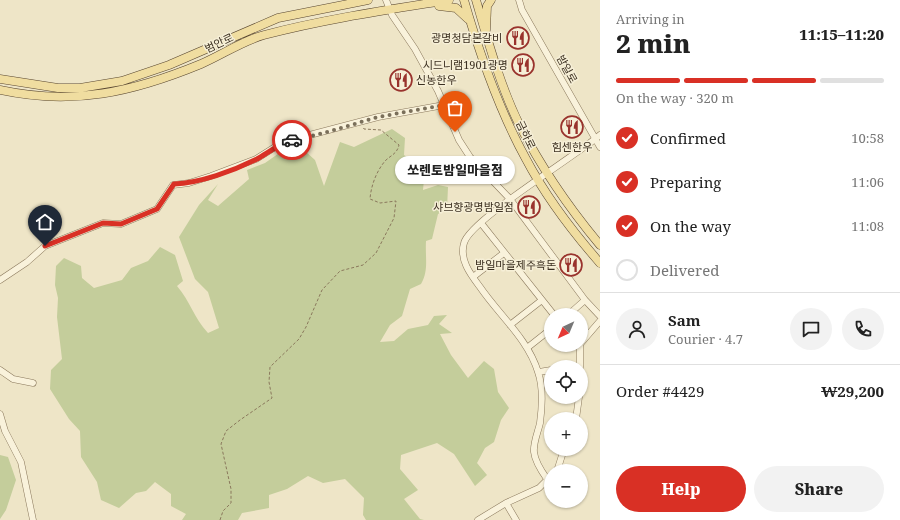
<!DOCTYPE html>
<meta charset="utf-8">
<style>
body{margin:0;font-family:"Noto Serif","Noto Sans KR",serif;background:#f2f2f2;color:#222;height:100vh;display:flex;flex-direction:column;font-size:15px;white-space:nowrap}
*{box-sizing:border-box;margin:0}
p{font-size:13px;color:#767676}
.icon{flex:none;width:22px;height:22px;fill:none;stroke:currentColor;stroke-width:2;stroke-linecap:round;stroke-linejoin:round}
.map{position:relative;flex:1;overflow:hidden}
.panel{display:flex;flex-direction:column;background:#fff;width:300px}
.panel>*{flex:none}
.needle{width:26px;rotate:224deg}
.buttons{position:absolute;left:544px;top:308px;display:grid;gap:8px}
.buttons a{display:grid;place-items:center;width:44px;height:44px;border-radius:50%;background:#fff;box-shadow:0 1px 3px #0004;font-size:20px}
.pin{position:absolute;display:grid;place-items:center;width:34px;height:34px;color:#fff;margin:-41px -17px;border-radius:50% 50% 50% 0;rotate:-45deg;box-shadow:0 0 4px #0007}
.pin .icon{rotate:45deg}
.courier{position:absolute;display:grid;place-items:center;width:40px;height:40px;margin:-20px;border:3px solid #d93025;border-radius:50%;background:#fff;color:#222;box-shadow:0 1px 5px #0007}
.bubble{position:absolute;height:28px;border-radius:14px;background:#fff;box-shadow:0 1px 3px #0004;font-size:13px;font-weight:800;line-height:28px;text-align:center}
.head em{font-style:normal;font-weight:800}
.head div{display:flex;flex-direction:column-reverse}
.head{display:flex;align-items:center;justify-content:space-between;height:68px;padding:0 16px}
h1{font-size:26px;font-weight:800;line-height:30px}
.bar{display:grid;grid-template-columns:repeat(4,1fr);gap:6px 4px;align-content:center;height:48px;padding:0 16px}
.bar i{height:5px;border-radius:3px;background:#e0e0e0}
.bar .on{background:#d93025}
.bar p{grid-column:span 4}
.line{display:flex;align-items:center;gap:10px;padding:0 16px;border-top:1px solid #e0e0e0}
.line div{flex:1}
.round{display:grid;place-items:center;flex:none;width:42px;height:42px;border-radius:21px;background:#f2f2f2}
ol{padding:0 16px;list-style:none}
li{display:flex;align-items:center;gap:12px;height:44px}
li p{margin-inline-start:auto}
li .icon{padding:4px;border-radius:50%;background:#d93025;color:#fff;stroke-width:4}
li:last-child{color:#767676}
li i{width:22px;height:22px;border:2px solid #e0e0e0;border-radius:50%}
.action{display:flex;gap:8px;margin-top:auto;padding:8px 16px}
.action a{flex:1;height:46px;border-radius:24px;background:#d93025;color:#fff;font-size:16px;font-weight:800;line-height:46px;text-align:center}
.action a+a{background:#f2f2f2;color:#222}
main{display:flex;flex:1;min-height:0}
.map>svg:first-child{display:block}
</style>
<main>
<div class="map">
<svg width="600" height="520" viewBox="0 0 600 520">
<rect width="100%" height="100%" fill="#eee5c7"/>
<path fill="#c4cd9b" d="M392,129L405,138L404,155L425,169L423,190L438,185L448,187L447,209L438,214L432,239L426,241C425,258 429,270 421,284L410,289L402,316L390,325L380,342L394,341L408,329L428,325L434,316L447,315L439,324L452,333L440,334L451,355L468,378L484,361L494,369L498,392L509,408L501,420L494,442L485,448L477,463L487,475L475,486L454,454L437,443L401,455L400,469L418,490L404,499L420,519L424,520H366L363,515L364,498L345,479L323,483L308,476L287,489L269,495V508L242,513L238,520H182L186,514L171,506V494L155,482L146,491L136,493L119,508L101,500L97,482L81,457L80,431L69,419L50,389L51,370L62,359L57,317L58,298L55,285L56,266L64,258L81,266L82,278L94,288L122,280L131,268L148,261L160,247L175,255L183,281L177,286C190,301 194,318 208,333L219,328L208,292L195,279L179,237L199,205L218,184L208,200L218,206L249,179L247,170L265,163L295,142L315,160L324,186L340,142L354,147Z
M0,455L8,457L16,480L6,510L0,519Z"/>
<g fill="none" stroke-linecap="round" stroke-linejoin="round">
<g stroke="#8a785c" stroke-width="7">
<path id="minor" d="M386,0L392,15L415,49L438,91L459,140L470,157L510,199L585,300L600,316
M519,0L522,10L600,147
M481,223L554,315
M473,277L504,253
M0,280L27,262L45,246L103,223L121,224L157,209L173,185L189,183L211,176L256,159L283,142L378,117L444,105
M568,315L585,300
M510,325L542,300
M581,343L600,321
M580,345V367
M527,348L551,329
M0,370L13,379L33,383
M539,372L551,370
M0,414L5,431L21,462L33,520
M576,419L579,397
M556,471L558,468L564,449
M547,479C542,472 535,462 534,452C533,443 538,432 540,423C542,408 543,386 538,372C528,339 499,315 480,287C471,275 459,260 464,243C470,220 576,156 600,135
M506,503L516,520
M478,520L506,503L539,488L551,476"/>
</g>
<g stroke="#584630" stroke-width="9">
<path id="major" d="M464,0C479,52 500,112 526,159C546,197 572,231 600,263
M476,0C488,41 500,85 519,124C541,167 569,208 600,245
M439,6L456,8L468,19
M486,30L487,6L491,0
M0,79L58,88H80L122,81L169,65L278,18L368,0
M0,90C73,106 133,92 201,64C222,55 242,41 264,35C325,19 387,10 449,0"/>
</g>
<path stroke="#8a785c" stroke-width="1" stroke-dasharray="3 2" stroke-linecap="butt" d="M220,520L223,511L231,503V489L221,444L226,431L240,420L272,398L269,382L270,367L299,339L306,327L322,290L340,271L363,265L376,253L394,218L396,201L380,203L370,199C371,186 376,172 385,161C391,155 397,154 399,145L381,130L364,129L363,127"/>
<use href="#minor" stroke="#f9f2db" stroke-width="6"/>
<use href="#major" stroke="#f0dda0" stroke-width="8"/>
</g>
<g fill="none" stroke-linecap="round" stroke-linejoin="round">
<path stroke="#7a6f5a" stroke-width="4" stroke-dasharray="0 7.2" d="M292,140L324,133L378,117L444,105L455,132"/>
<path stroke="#d93025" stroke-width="5" d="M45,246L103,223L121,224L157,209L174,184C200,183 233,171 257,159C269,152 279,144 292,140"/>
</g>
<defs>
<g id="restaurant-ring" transform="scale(1.15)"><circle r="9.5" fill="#f6efd7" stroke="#99332d" stroke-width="1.5"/><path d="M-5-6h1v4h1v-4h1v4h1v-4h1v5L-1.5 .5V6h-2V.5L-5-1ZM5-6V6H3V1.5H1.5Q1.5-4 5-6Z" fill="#99332d"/></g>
</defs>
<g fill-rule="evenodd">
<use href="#restaurant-ring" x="518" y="38"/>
<use href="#restaurant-ring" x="523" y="65"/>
<use href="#restaurant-ring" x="401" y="80"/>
<use href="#restaurant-ring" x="572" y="127"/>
<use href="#restaurant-ring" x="529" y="207"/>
<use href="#restaurant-ring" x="571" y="265"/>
</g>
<g text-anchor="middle" stroke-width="3" stroke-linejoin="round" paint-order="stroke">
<g font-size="11" fill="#3b2f20" stroke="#f6efd7" text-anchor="end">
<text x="502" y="42">광명청담본갈비</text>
<text x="508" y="69">시드니램1901광명</text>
<text x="416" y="84" text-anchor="start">신농한우</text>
<text x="572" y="151" text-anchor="middle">힘센한우</text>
<text x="514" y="211">샤브향광명밤일점</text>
<text x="556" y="269">밤일마을제주흑돈</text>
</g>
<g font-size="11" fill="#3b2f20" stroke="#f6efd7">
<text transform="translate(219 43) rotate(-25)" y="4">범안로</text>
<text transform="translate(567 69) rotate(61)" y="4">밤일로</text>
<text transform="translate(526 135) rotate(64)" y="4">금하로</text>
</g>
</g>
</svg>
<div class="buttons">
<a><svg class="needle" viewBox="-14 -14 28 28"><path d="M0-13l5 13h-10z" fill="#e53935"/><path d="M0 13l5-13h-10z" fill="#767676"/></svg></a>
<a><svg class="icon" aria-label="locate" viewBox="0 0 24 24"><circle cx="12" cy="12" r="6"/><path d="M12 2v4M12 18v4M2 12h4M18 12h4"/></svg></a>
<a>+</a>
<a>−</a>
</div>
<div class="pin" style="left:455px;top:132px;background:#ea580c"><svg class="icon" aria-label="bag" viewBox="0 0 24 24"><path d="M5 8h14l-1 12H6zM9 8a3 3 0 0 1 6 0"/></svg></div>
<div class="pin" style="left:45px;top:246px;background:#1f2937"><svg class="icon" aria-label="home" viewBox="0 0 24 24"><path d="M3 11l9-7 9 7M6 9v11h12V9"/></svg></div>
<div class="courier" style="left:292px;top:140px"><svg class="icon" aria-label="car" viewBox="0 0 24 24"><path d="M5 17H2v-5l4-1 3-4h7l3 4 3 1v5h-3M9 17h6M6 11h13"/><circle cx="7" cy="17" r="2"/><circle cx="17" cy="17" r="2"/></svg></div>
<div class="bubble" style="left:395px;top:156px;width:120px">쏘렌토밤일마을점</div>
</div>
<section class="panel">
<div class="head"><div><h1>2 min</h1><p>Arriving in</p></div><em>11:15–11:20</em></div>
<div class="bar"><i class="on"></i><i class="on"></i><i class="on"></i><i></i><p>On the way · 320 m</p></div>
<ol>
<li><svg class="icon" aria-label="check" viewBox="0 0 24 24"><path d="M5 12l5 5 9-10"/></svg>Confirmed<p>10:58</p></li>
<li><svg class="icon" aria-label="check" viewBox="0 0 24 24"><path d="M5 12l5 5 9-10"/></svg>Preparing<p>11:06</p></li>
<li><svg class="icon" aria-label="check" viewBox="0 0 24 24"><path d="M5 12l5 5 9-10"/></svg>On the way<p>11:08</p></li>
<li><i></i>Delivered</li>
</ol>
<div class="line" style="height:72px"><a class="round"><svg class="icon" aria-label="person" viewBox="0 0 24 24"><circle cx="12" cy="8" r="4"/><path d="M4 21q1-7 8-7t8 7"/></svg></a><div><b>Sam</b><p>Courier · 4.7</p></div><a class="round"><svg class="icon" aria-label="chat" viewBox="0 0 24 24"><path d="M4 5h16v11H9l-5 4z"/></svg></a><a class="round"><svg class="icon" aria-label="phone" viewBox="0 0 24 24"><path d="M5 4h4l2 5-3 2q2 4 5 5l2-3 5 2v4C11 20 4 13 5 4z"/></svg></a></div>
<div class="line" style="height:52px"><div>Order #4429</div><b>₩29,200</b></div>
<div class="action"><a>Help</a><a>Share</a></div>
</section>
</main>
